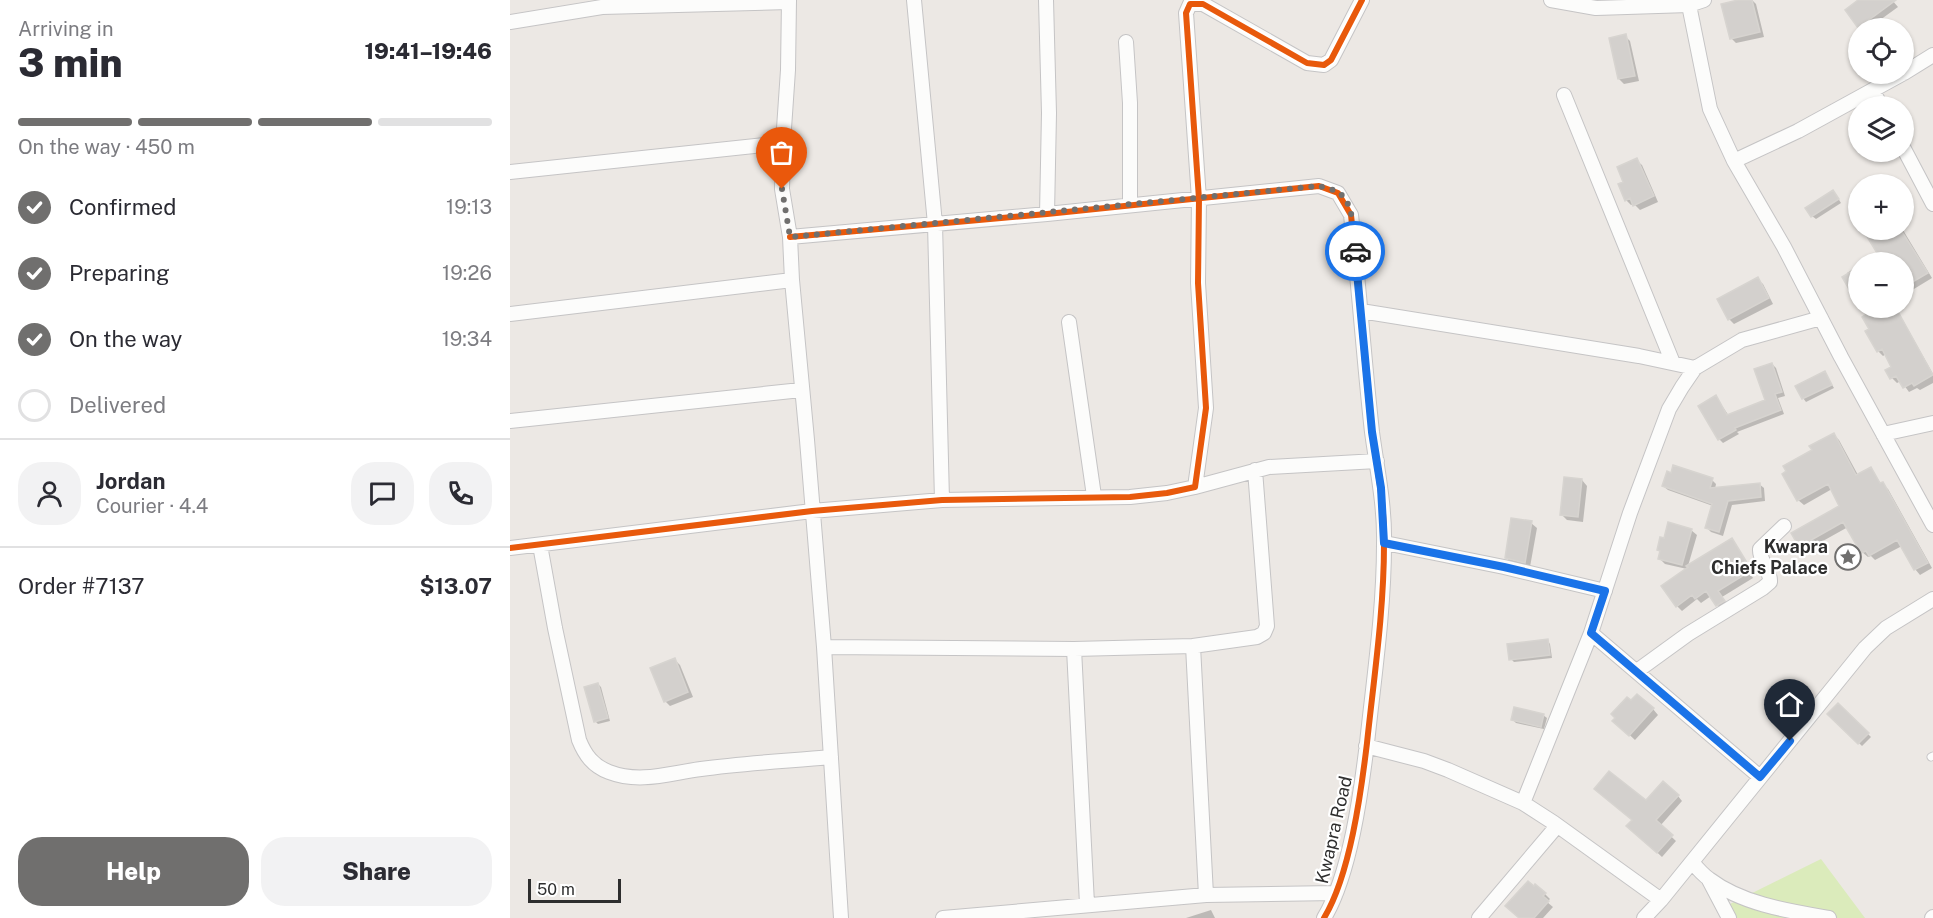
<!DOCTYPE html>
<meta charset="utf-8">
<style>
body{margin:0;font-family:"Public Sans",sans-serif;background:#f2f2f3;color:#2b2b33;height:100vh;display:flex;flex-direction:column;font-size:22px;white-space:nowrap}
*{box-sizing:border-box;margin:0}
p{font-size:20px;color:#7c7c81}
.icon{flex:none;width:33px;height:33px;fill:none;stroke:currentColor;stroke-width:2;stroke-linecap:round;stroke-linejoin:round}
.map{position:relative;flex:1;overflow:hidden}
.side{display:flex;flex-direction:column;background:#fff;width:510px}
.side>*{flex:none}
.controls{position:absolute;left:1338px;top:18px;display:grid;gap:12px}
.controls a{display:grid;place-items:center;width:66px;height:66px;border-radius:50%;background:#fff;box-shadow:0 2px 4px #0004;font-size:30px}
.scale{position:absolute;left:18px;bottom:15px;width:93px;box-sizing:border-box;padding-left:6px;border:3px solid #2e2e2e;border-top:0;font-size:16px;line-height:21px;white-space:nowrap;color:#2e2e2e;-webkit-text-stroke:4px #fff;paint-order:stroke}
.pin{position:absolute;display:grid;place-items:center;width:51px;height:51px;color:#fff;margin:-62px -26px;border-radius:50% 50% 50% 0;rotate:-45deg;box-shadow:0 0 6px #0007}
.pin .icon{rotate:45deg}
.courier{position:absolute;display:grid;place-items:center;width:60px;height:60px;margin:-30px;border:4px solid #1a73e8;border-radius:50%;background:#fff;color:#222;box-shadow:0 2px 8px #0007}
.head em{font-style:normal;font-weight:800}
.head div{display:flex;flex-direction:column-reverse}
.head{display:flex;align-items:center;justify-content:space-between;height:102px;padding:0 18px}
h1{font-size:39px;font-weight:800;line-height:45px}
.bar{display:grid;grid-template-columns:repeat(4,1fr);gap:9px 6px;align-content:center;height:72px;padding:0 18px}
.bar i{height:8px;border-radius:4px;background:#e1e1e2}
.bar .on{background:#706f6e}
.bar p{grid-column:span 4}
.line{display:flex;align-items:center;gap:15px;padding:0 18px;border-top:2px solid #e1e1e2}
.line div{flex:1}
.round{display:grid;place-items:center;flex:none;width:63px;height:63px;border-radius:24px;background:#f2f2f3}
ol{padding:0 18px;list-style:none}
li{display:flex;align-items:center;gap:18px;height:66px}
li p{margin-inline-start:auto}
li .icon{padding:6px;border-radius:50%;background:#706f6e;color:#fff;stroke-width:4}
li:last-child{color:#7c7c81}
li i{width:33px;height:33px;border:3px solid #e1e1e2;border-radius:50%}
.action{display:flex;gap:12px;margin-top:auto;padding:12px 18px}
.action a{flex:1;height:69px;border-radius:24px;background:#706f6e;color:#fff;font-size:24px;font-weight:800;line-height:69px;text-align:center}
.action a+a{background:#f2f2f3;color:#2b2b33}
main{display:flex;flex:1;min-height:0}
.map>svg:first-child{display:block}
</style>
<main>
<section class="side">
<div class="head"><div><h1>3 min</h1><p>Arriving in</p></div><em>19:41–19:46</em></div>
<div class="bar"><i class="on"></i><i class="on"></i><i class="on"></i><i></i><p>On the way · 450 m</p></div>
<ol>
<li><svg class="icon" aria-label="check" viewBox="0 0 24 24"><path d="M5 12l5 5 9-10"/></svg>Confirmed<p>19:13</p></li>
<li><svg class="icon" aria-label="check" viewBox="0 0 24 24"><path d="M5 12l5 5 9-10"/></svg>Preparing<p>19:26</p></li>
<li><svg class="icon" aria-label="check" viewBox="0 0 24 24"><path d="M5 12l5 5 9-10"/></svg>On the way<p>19:34</p></li>
<li><i></i>Delivered</li>
</ol>
<div class="line" style="height:108px"><a class="round"><svg class="icon" aria-label="person" viewBox="0 0 24 24"><circle cx="12" cy="8" r="4"/><path d="M4 21q1-7 8-7t8 7"/></svg></a><div><b>Jordan</b><p>Courier · 4.4</p></div><a class="round"><svg class="icon" aria-label="chat" viewBox="0 0 24 24"><path d="M4 5h16v11H9l-5 4z"/></svg></a><a class="round"><svg class="icon" aria-label="phone" viewBox="0 0 24 24"><path d="M5 4h4l2 5-3 2q2 4 5 5l2-3 5 2v4C11 20 4 13 5 4z"/></svg></a></div>
<div class="line" style="height:78px"><div>Order #7137</div><b>$13.07</b></div>
<div class="action"><a>Help</a><a>Share</a></div>
</section>
<div class="map">
<svg width="1423" height="918" viewBox="0 0 1423 918">
<rect width="100%" height="100%" fill="#ece8e4"/>
<path fill="#dbebbb" d="M1311,859L1355,918H1226L1220,904Z"/>
<path fill="#0003" d="M1234,0H1242L1246,4L1254,37L1226,43L1221,38Z
M1351,0H1382L1388,7L1359,28H1350L1337,11Z
M1115,36L1120,41L1129,81L1114,84L1109,79Z
M1126,160L1132,165L1148,202L1130,210L1124,204L1121,205L1116,200L1115,183Z
M1326,195L1331,203L1306,219L1302,216Z
M1348,202V218L1341,206Z
M1355,230H1393L1422,278L1394,295V262H1355L1369,254Z
M1348,266V299L1344,294L1337,273Z
M1247,279L1253,284L1263,304L1224,324L1219,319Z
M1356,308H1386L1423,374V383L1410,390L1407,388L1399,392L1391,381L1387,383L1382,378L1383,367L1376,354L1373,356L1368,351L1361,329L1360,314Z
M1262,364L1266,368L1275,396L1268,398L1274,414L1227,432L1229,434L1213,443L1209,439L1206,397L1219,416L1257,401Z
M1315,373L1324,388L1296,402L1293,398Z
M1324,435L1329,440L1348,475L1361,469L1371,484L1378,489L1422,568L1410,575L1405,569L1392,546L1365,560L1361,556L1358,557L1352,552L1338,527L1295,551L1290,546L1331,506L1322,489L1294,505L1288,500L1304,451Z
M1072,480L1077,486L1073,522L1057,520L1052,515Z
M1202,480L1206,484L1205,489L1249,484L1254,488L1255,501L1222,505L1213,536L1201,532L1197,528L1203,506L1158,490L1153,486Z
M1021,523L1027,528L1020,567L1002,563L996,557Z
M1181,530L1187,535L1178,566L1222,540L1240,567L1238,569L1243,578L1212,597L1219,606L1212,610L1201,596L1191,603L1187,599L1172,611L1167,606L1177,569L1155,564L1150,559Z
M1037,640L1040,644L1042,658L1004,662L1001,659Z
M165,660L170,665L183,697L160,706L155,701Z
M88,684L91,687L100,721L88,724L85,721Z
M1328,705L1361,737L1352,746L1319,714Z
M1143,709L1148,715L1125,740L1110,726Z
M1033,715L1037,718L1034,729L1006,723L1003,720Z
M1168,796L1172,801L1150,826L1166,841L1152,857L1119,826L1136,802Z
M1035,894L1040,899L1037,902L1043,907L1033,918H1010Z
M701,910L705,918H676Z"/>
<path fill="#d3d0cd" stroke="#d7d4d0" stroke-width="1.5" d="M1228,0H1242L1250,32L1220,39L1211,4Z
M1348,0H1386L1348,28L1335,10Z
M1116,34L1125,76L1108,79L1099,38Z
M1127,158L1144,196L1123,206L1120,198L1115,201L1108,184L1113,182L1107,167Z
M1323,190L1329,199L1301,217L1295,208Z
M1353,230H1391L1418,273L1394,287V262H1352L1367,253Z
M1348,267V305L1332,277Z
M1248,277L1259,298L1218,320L1207,299Z
M1354,308H1386L1423,375L1404,386L1402,383L1393,388L1386,376L1380,379L1375,370L1381,367L1372,349L1367,352L1355,331L1359,329L1352,317L1358,313Z
M1262,363L1272,392L1265,394L1271,410L1225,428L1226,430L1208,440L1188,406L1206,395L1217,415L1255,400L1244,369Z
M1315,371L1322,385L1292,399L1285,386Z
M1324,433L1346,475L1361,467L1370,483L1373,482L1418,563L1404,570L1387,540L1359,556L1356,551L1351,553L1333,522L1289,547L1281,533L1329,506L1318,484L1287,501L1272,474L1276,471L1273,466L1302,450L1299,446Z
M1163,465L1203,478L1200,488L1250,483L1251,497L1218,501L1209,532L1195,528L1202,504L1152,486L1157,471L1161,473Z
M1054,477L1072,479L1068,517L1050,515Z
M1001,518L1022,521L1015,563L995,558Z
M1158,522L1182,529L1172,565L1148,559L1150,551L1147,550L1150,537L1154,538Z
M1222,538L1236,561L1234,563L1239,572L1208,591L1215,601L1206,606L1196,591L1185,599L1182,595L1166,607L1151,586L1178,567L1176,566Z
M1038,639L1040,655L999,660L997,644Z
M165,658L178,692L154,702L140,668Z
M88,683L98,718L84,722L74,687Z
M1127,694L1144,708L1119,736L1102,721L1105,718L1101,714L1117,697L1121,700Z
M1328,703L1359,733L1348,744L1317,714Z
M1004,707L1034,714L1031,727L1001,720Z
M1099,771L1136,800L1153,781L1169,795L1146,820L1163,835L1147,853L1116,826L1122,820L1084,789Z
M1018,881L1024,886L1025,884L1036,893L1033,896L1039,901L1024,918H1009L995,906Z"/>
<g fill="none" stroke-linecap="round" stroke-linejoin="round">
<g stroke="#c5c4c5" stroke-width="9">
<path id="lane" d="M1421,757L1423,756"/>
</g>
<g stroke="#c5c4c5" stroke-width="16">
<path id="street" d="M279,0L278,70L273,143L272,189L280,237L282,280L297,440L314,647L331,918
M404,0L425,224L432,500
M536,0L539,113L537,214
M1041,0L1086,8L1179,5L1194,0
M1178,0L1200,109L1224,161L1274,247L1331,357L1423,525
M0,22L92,7L279,2
M616,42L620,103V205
M1394,73L1423,55
M1363,91L1371,106
M1054,95L1163,363
M1394,149L1423,204
M1224,161L1288,131L1392,74
M0,172L273,143
M280,237L537,214L809,186L828,193L841,215C849,287 854,360 862,432C867,469 875,506 874,544C874,611 864,677 857,743C851,793 840,875 814,918
M851,311L1129,356L1185,368
M0,314L282,280
M559,322L584,496
M0,421L291,390
M1373,434L1423,423
M685,487L759,467L867,461
M875,543L994,567L1095,591
M30,545L45,628L69,740C75,755 83,766 99,772C130,784 160,773 191,769C234,763 277,761 321,757
M0,548L302,511L432,500L620,497L657,493L685,487L696,408L688,283L689,199L676,13L680,4H693L797,63L814,65L821,60L852,0
M1081,633L1250,777
M683,646L747,637L754,633L757,626L745,470
M314,647L564,649
M1127,671L1178,634L1253,588L1260,582C1261,570 1249,561 1250,549L1274,526
M856,746L914,761L938,770L1013,803L1044,823L1151,900
M1013,803L1081,633L1120,513L1159,409L1172,387L1185,368L1232,340L1311,318
M1182,862C1187,868 1192,874 1199,879C1232,904 1278,911 1319,918
M1199,880L1219,918
M577,904L564,649L683,646L696,895
M433,918L696,895L826,893
M969,918L1047,826
M1134,918L1151,900L1355,648L1376,628L1423,599
M1422,918L1423,917"/>
</g>
<use href="#lane" stroke="#fcfcfb" stroke-width="7"/>
<use href="#street" stroke="#fcfcfb" stroke-width="14"/>
<g stroke="#fff" stroke-width="10">
<path id="cycleway" d="M280,237L537,214L809,186L828,193L841,215C849,287 854,360 862,432C867,469 875,506 874,544C874,611 864,677 857,743C851,793 840,875 814,918
M0,548L302,511L432,500L620,497L657,493L685,487L696,408L688,283L689,199L676,13L680,4H693L797,63L814,65L821,60L852,0"/>
</g>
<use href="#cycleway" stroke="#e8590c" stroke-width="6"/>
</g>
<g fill="none" stroke-linecap="round" stroke-linejoin="round">
<path stroke="#706f6e" stroke-width="6" stroke-dasharray="0 10.8" d="M272,189L280,237L809,186C815,188 823,189 828,192C845,203 843,233 845,251"/>
<path stroke="#1a73e8" stroke-width="8" d="M845,251L862,432L871,488L874,543L994,567L1095,591L1081,633L1250,777L1280,741"/>
</g>
<defs>
<g id="sight-ring" transform="scale(1.35)"><circle r="9.5" fill="#fff" stroke="#706f6e" stroke-width="1.5"/><path d="M0-6L1.8-2.2L6-1.7L2.9 1.2L3.7 5.4L0 3.3L-3.7 5.4L-2.9 1.2L-6-1.7L-1.8-2.2Z" fill="#706f6e"/></g>
</defs>
<g fill-rule="evenodd">
<use href="#sight-ring" x="1338" y="557"/>
</g>
<g text-anchor="middle" stroke-width="4.5" stroke-linejoin="round" paint-order="stroke">
<g font-size="18" font-weight="bold" fill="#2e2e2e" stroke="#fff" text-anchor="end">
<text x="1318" y="553">Kwapra<tspan x="1318" dy="21">Chiefs Palace</tspan></text>
</g>
<g font-size="18" fill="#2e2e2e" stroke="#fff">
<text transform="translate(824 830) rotate(-77)" y="6">Kwapra Road</text>
</g>
</g>
</svg>
<div class="controls">
<a><svg class="icon" aria-label="locate" viewBox="0 0 24 24"><circle cx="12" cy="12" r="6"/><path d="M12 2v4M12 18v4M2 12h4M18 12h4"/></svg></a>
<a><svg class="icon" aria-label="layers" viewBox="0 0 24 24"><path d="M12 4l9 5-9 5-9-5zM3 14l9 5 9-5"/></svg></a>
<a>+</a>
<a>−</a>
</div>
<div class="scale">50 m</div>
<div class="pin" style="left:272px;top:189px;background:#ea580c"><svg class="icon" aria-label="bag" viewBox="0 0 24 24"><path d="M5 8h14l-1 12H6zM9 8a3 3 0 0 1 6 0"/></svg></div>
<div class="pin" style="left:1280px;top:741px;background:#1f2937"><svg class="icon" aria-label="home" viewBox="0 0 24 24"><path d="M3 11l9-7 9 7M6 9v11h12V9"/></svg></div>
<div class="courier" style="left:845px;top:251px"><svg class="icon" aria-label="car" viewBox="0 0 24 24"><path d="M5 17H2v-5l4-1 3-4h7l3 4 3 1v5h-3M9 17h6M6 11h13"/><circle cx="7" cy="17" r="2"/><circle cx="17" cy="17" r="2"/></svg></div>
</div>
</main>
